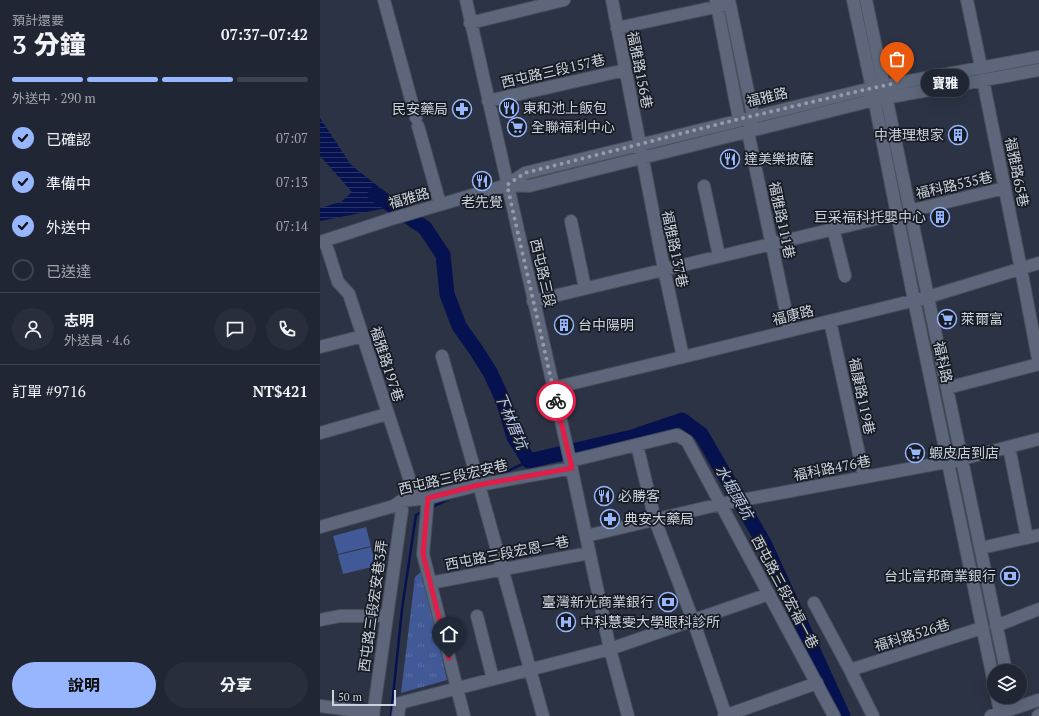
<!DOCTYPE html>
<html lang="zh-TW">
<meta charset="utf-8">
<style>
body{margin:0;font-family:"PT Serif","Noto Sans TC",serif;background:#282e3c;color:#f1f3f6;height:100vh;display:flex;flex-direction:column;font-size:15px;white-space:nowrap}
*{box-sizing:border-box;margin:0}
p{font-size:13px;color:#a2a5ac}
.icon{flex:none;width:22px;height:22px;fill:none;stroke:currentColor;stroke-width:2;stroke-linecap:round;stroke-linejoin:round}
.map{position:relative;flex:1;overflow:hidden}
.side{display:flex;flex-direction:column;background:#202634;width:320px}
.side>*{flex:none}
.controls{position:absolute;left:667px;top:664px;display:grid;gap:8px}
.controls a{display:grid;place-items:center;width:40px;height:40px;border-radius:50%;background:#202634;box-shadow:0 4px 16px #0002,0 0 0 1px #3d434f;font-size:20px}
.scale{position:absolute;left:12px;bottom:10px;width:64px;box-sizing:border-box;padding-left:4px;border:2px solid #ccd2dd;border-top:0;font-size:11px;line-height:14px;white-space:nowrap;color:#ccd2dd;-webkit-text-stroke:3px #171b23;paint-order:stroke}
.pin{position:absolute;display:grid;place-items:center;width:34px;height:34px;color:#fff;margin:-41px -17px;border-radius:50% 50% 50% 0;rotate:-45deg;box-shadow:0 0 4px #0007}
.pin .icon{rotate:45deg}
.courier{position:absolute;display:grid;place-items:center;width:40px;height:40px;margin:-20px;border:3px solid #e11d48;border-radius:50%;background:#fff;color:#222;box-shadow:0 1px 5px #0007}
.bubble{position:absolute;height:28px;border-radius:14px;background:#202634;box-shadow:0 4px 16px #0002,0 0 0 1px #3d434f;font-size:13px;font-weight:800;line-height:28px;text-align:center}
.summary em{font-style:normal;font-weight:800}
.summary div{display:flex;flex-direction:column-reverse}
.summary{display:flex;align-items:center;justify-content:space-between;height:68px;padding:0 12px}
h1{font-size:26px;font-weight:800;line-height:30px}
.bar{display:grid;grid-template-columns:repeat(4,1fr);gap:6px 4px;align-content:center;height:48px;padding:0 12px}
.bar i{height:5px;border-radius:3px;background:#3d434f}
.bar .current{background:#97b6fd}
.bar p{grid-column:span 4}
.line{display:flex;align-items:center;gap:10px;padding:0 12px;border-top:1px solid #3d434f}
.line div{flex:1}
.round{display:grid;place-items:center;flex:none;width:42px;height:42px;border-radius:21px;background:#282e3c}
ol{padding:0 12px;list-style:none}
li{display:flex;align-items:center;gap:12px;height:44px}
li p{margin-inline-start:auto}
li .icon{padding:4px;border-radius:50%;background:#97b6fd;color:#111;stroke-width:4}
li:last-child{color:#a2a5ac}
li i{width:22px;height:22px;border:2px solid #3d434f;border-radius:50%}
.cta{display:flex;gap:8px;margin-top:auto;padding:8px 12px}
.cta a{flex:1;height:46px;border-radius:24px;background:#97b6fd;color:#111;font-size:16px;font-weight:800;line-height:46px;text-align:center}
.cta a+a{background:#282e3c;color:#f1f3f6}
main{display:flex;flex:1;min-height:0}
.map>svg:first-child{display:block}
</style>
<main>
<section class="side">
<div class="summary"><div><h1>3 分鐘</h1><p>預計還要</p></div><em>07:37–07:42</em></div>
<div class="bar"><i class="current"></i><i class="current"></i><i class="current"></i><i></i><p>外送中 · 290 m</p></div>
<ol>
<li><svg class="icon" aria-label="check" viewBox="0 0 24 24"><path d="M5 12l5 5 9-10"/></svg>已確認<p>07:07</p></li>
<li><svg class="icon" aria-label="check" viewBox="0 0 24 24"><path d="M5 12l5 5 9-10"/></svg>準備中<p>07:13</p></li>
<li><svg class="icon" aria-label="check" viewBox="0 0 24 24"><path d="M5 12l5 5 9-10"/></svg>外送中<p>07:14</p></li>
<li><i></i>已送達</li>
</ol>
<div class="line" style="height:72px"><a class="round"><svg class="icon" aria-label="person" viewBox="0 0 24 24"><circle cx="12" cy="8" r="4"/><path d="M4 21q1-7 8-7t8 7"/></svg></a><div><b>志明</b><p>外送員 · 4.6</p></div><a class="round"><svg class="icon" aria-label="chat" viewBox="0 0 24 24"><path d="M4 5h16v11H9l-5 4z"/></svg></a><a class="round"><svg class="icon" aria-label="phone" viewBox="0 0 24 24"><path d="M5 4h4l2 5-3 2q2 4 5 5l2-3 5 2v4C11 20 4 13 5 4z"/></svg></a></div>
<div class="line" style="height:52px"><div>訂單 #9716</div><b>NT$421</b></div>
<div class="cta"><a>說明</a><a>分享</a></div>
</section>
<div class="map">
<svg width="719" height="716" viewBox="0 0 719 716">
<defs>
<pattern id="park-tufts" width="24" height="20" patternUnits="userSpaceOnUse"><rect width="24" height="20" fill="#415997"/><path d="M3 7l-1-3M5 7V3M7 7l1-3M15 17l-1-3M17 17v-4M19 17l1-3" fill="none" stroke="#5b70a5"/></pattern>
<pattern id="water-rules" width="6" height="5" patternUnits="userSpaceOnUse"><rect width="6" height="5" fill="#05124f"/><path d="M0 2.5h6" fill="none" stroke="#283468"/></pattern>
</defs>
<rect width="100%" height="100%" fill="#2b3345"/>
<path fill="url(#park-tufts)" d="M102,571L127,680L81,693L95,577Z"/>
<path fill="#415997" d="M46,527L51,546L18,554L13,536Z
M51,547L56,566L23,574L18,555Z"/>
<path fill="url(#water-rules)" d="M0,118L31,165L82,205L0,221V208L21,202L32,192L0,156Z"/>
<g fill="none" stroke-linecap="round" stroke-linejoin="round">
<path stroke="#05124f" stroke-width="2.5" d="M177,476L209,461
M110,508L133,497
M71,716L82,609L96,515L102,512"/>
<path stroke="#05124f" stroke-width="15" d="M55,194L105,228L123,255L127,294L139,326L156,350L170,372L183,400L194,437L209,461L312,437L362,420L381,434L445,545L523,716"/>
<g stroke="#484e5d" stroke-width="14">
<path id="minor" d="M64,0L96,118
M146,0L249,456L290,649L308,716
M292,0L344,269L363,357
M396,0L419,119
M409,0L433,116L428,132L470,331
M533,0L552,88L594,300L674,683
M546,0L686,671
M647,0L661,67
M150,23L244,0
M297,28L405,5
M663,80L701,269L719,364
M168,101L305,70
M98,126L120,204
M187,185L205,173L552,88L719,57
M384,186L399,256
M589,211L685,188
M251,221L265,288
M513,228L525,276
M5,241L18,282L29,294L96,499
M0,242L71,219L187,185L209,186L554,100L719,70
M213,301L577,214
M510,321L544,477
M0,347L43,336
M122,356L159,485L223,716
M233,388L363,357L608,297L719,263
M627,388L719,364
M0,433L67,414
M317,445L335,520L373,620L406,716
M689,447L707,538
M250,461L357,435L367,441L514,716
M108,498L103,554L144,716
M0,527L74,506L81,501L108,498L159,485L252,468
M266,536L401,504L642,459L719,439
M661,548L719,535
M110,583L269,553
M494,603L530,670L553,716
M157,616L173,679
M0,620L20,616H67
M676,626L719,609
M530,670L662,628
M677,697L681,716
M0,706L53,713
M53,716L82,510L81,501
M78,716L80,703L290,649L449,594
M404,716L497,683
M671,716L719,700
M718,716L719,715"/>
</g>
<use href="#minor" stroke="#5d667a" stroke-width="12"/>
</g>
<g fill="none" stroke-linecap="round" stroke-linejoin="round">
<path stroke="#949aa8" stroke-width="4" stroke-dasharray="0 7.2" d="M236,401L187,185L205,173L419,119L552,88L577,83"/>
<path stroke="#e11d48" stroke-width="5" d="M129,658L103,554L108,498L159,485L252,468L236,401"/>
</g>
<defs>
<g id="restaurant-ring" transform="scale(1)"><circle r="9.5" fill="#171b23" stroke="#97b6fd" stroke-width="1.5"/><path d="M-5-6h1v4h1v-4h1v4h1v-4h1v5L-1.5 .5V6h-2V.5L-5-1ZM5-6V6H3V1.5H1.5Q1.5-4 5-6Z" fill="#97b6fd"/></g>
<g id="pharmacy-ring" transform="scale(1)"><circle r="9.5" fill="#171b23" stroke="#97b6fd" stroke-width="1.5"/><path d="M-2-6h4v4h4v4h-4v4h-4v-4h-4v-4h4Z" fill="#97b6fd"/></g>
<g id="supermarket-ring" transform="scale(1)"><circle r="9.5" fill="#171b23" stroke="#97b6fd" stroke-width="1.5"/><path d="M-6-5.5h2.5l.6 2H6L4.5 2H-2.5L-4.4-4H-6ZM-1.5 3.2a1.3 1.3 0 1 0 .1 0ZM3 3.2a1.3 1.3 0 1 0 .1 0Z" fill="#97b6fd"/></g>
<g id="building-ring" transform="scale(1)"><circle r="9.5" fill="#171b23" stroke="#97b6fd" stroke-width="1.5"/><path d="M-4-6H4V6H1V3H-1V6H-4ZM-2.5-4.3h1.7v1.8h-1.7ZM.8-4.3h1.7v1.8H.8ZM-2.5-1h1.7V.8h-1.7ZM.8-1h1.7V.8H.8Z" fill="#97b6fd"/></g>
<g id="bank-ring" transform="scale(1)"><circle r="9.5" fill="#171b23" stroke="#97b6fd" stroke-width="1.5"/><path d="M-6-4H6V4H-6ZM0-2.3a2.3 2.3 0 1 0 0 4.6a2.3 2.3 0 1 0 0-4.6Z" fill="#97b6fd"/></g>
<g id="hospital-ring" transform="scale(1)"><circle r="9.5" fill="#171b23" stroke="#97b6fd" stroke-width="1.5"/><path d="M-5-5h3v3.5h4V-5h3V5h-3V1.5h-4V5h-3Z" fill="#97b6fd"/></g>
</defs>
<g fill-rule="evenodd">
<use href="#restaurant-ring" x="189" y="108"/>
<use href="#pharmacy-ring" x="142" y="109"/>
<use href="#supermarket-ring" x="197" y="127"/>
<use href="#building-ring" x="638" y="135"/>
<use href="#restaurant-ring" x="410" y="159"/>
<use href="#restaurant-ring" x="162" y="181"/>
<use href="#building-ring" x="620" y="217"/>
<use href="#supermarket-ring" x="627" y="319"/>
<use href="#building-ring" x="244" y="325"/>
<use href="#supermarket-ring" x="595" y="453"/>
<use href="#restaurant-ring" x="284" y="496"/>
<use href="#pharmacy-ring" x="290" y="519"/>
<use href="#bank-ring" x="690" y="576"/>
<use href="#bank-ring" x="348" y="602"/>
<use href="#hospital-ring" x="246" y="622"/>
</g>
<g text-anchor="middle" stroke-width="3.5" stroke-linejoin="round" paint-order="stroke">
<g font-size="14" fill="#ccd2dd" stroke="#171b23">
<text transform="translate(320 70) rotate(79)" y="5">福雅路156巷</text>
<text transform="translate(233 71) rotate(-13)" y="5">西屯路三段157巷</text>
<text transform="translate(447 97) rotate(-13)" y="5">福雅路</text>
<text transform="translate(697 172) rotate(79)" y="5">福雅路65巷</text>
<text transform="translate(634 185) rotate(-13)" y="5">福科路535巷</text>
<text transform="translate(89 198) rotate(-16)" y="5">福雅路</text>
<text transform="translate(462 220) rotate(78)" y="5">福雅路111巷</text>
<text transform="translate(355 249) rotate(78)" y="5">福雅路137巷</text>
<text transform="translate(223 273) rotate(77)" y="5">西屯路三段</text>
<text transform="translate(473 315) rotate(-14)" y="5">福康路</text>
<text transform="translate(623 362) rotate(78)" y="5">福科路</text>
<text transform="translate(67 364) rotate(72)" y="5">福雅路197巷</text>
<text transform="translate(542 396) rotate(78)" y="5">福康路119巷</text>
<text transform="translate(512 468) rotate(-11)" y="5">福科路476巷</text>
<text transform="translate(133 477) rotate(-13)" y="5">西屯路三段宏安巷</text>
<text transform="translate(187 553) rotate(-11)" y="5">西屯路三段宏恩一巷</text>
<text transform="translate(465 592) rotate(62)" y="5">西屯路三段宏福一巷</text>
<text transform="translate(53 606) rotate(-82)" y="5">西屯路三段宏安巷3弄</text>
<text transform="translate(592 635) rotate(-17)" y="5">福科路526巷</text>
</g>
<g font-size="14" fill="#ccd2dd" stroke="#171b23" text-anchor="start">
<text x="203" y="113">東和池上飯包</text>
<text x="128" y="114" text-anchor="end">民安藥局</text>
<text x="211" y="132">全聯福利中心</text>
<text x="624" y="140" text-anchor="end">中港理想家</text>
<text x="424" y="164">達美樂披薩</text>
<text x="162" y="207" text-anchor="middle">老先覺</text>
<text x="606" y="222" text-anchor="end">巨采福科托嬰中心</text>
<text x="641" y="324">萊爾富</text>
<text x="258" y="330">台中陽明</text>
<text x="609" y="458">蝦皮店到店</text>
<text x="298" y="501">必勝客</text>
<text x="304" y="524">典安大藥局</text>
<text x="676" y="581" text-anchor="end">台北富邦商業銀行</text>
<text x="334" y="607" text-anchor="end">臺灣新光商業銀行</text>
<text x="260" y="627">中科慧雯大學眼科診所</text>
</g>
<g font-size="15" font-style="italic" fill="#b9c9ef" stroke="#171b23">
<text transform="translate(191 421) rotate(67)" y="5">下林厝坑</text>
<text transform="translate(414 492) rotate(60)" y="5">水堀頭坑</text>
</g>
</g>
</svg>
<div class="controls">
<a><svg class="icon" aria-label="layers" viewBox="0 0 24 24"><path d="M12 4l9 5-9 5-9-5zM3 14l9 5 9-5"/></svg></a>
</div>
<div class="scale">50 m</div>
<div class="pin" style="left:577px;top:83px;background:#ea580c"><svg class="icon" aria-label="bag" viewBox="0 0 24 24"><path d="M5 8h14l-1 12H6zM9 8a3 3 0 0 1 6 0"/></svg></div>
<div class="pin" style="left:129px;top:658px;background:#1f2937"><svg class="icon" aria-label="home" viewBox="0 0 24 24"><path d="M3 11l9-7 9 7M6 9v11h12V9"/></svg></div>
<div class="courier" style="left:236px;top:401px"><svg class="icon" aria-label="bike" viewBox="0 0 24 24"><circle cx="6" cy="16" r="4"/><circle cx="18" cy="16" r="4"/><path d="M6 16l4-8h5l3 8M10 8l3 8H6M13 5h3"/></svg></div>
<div class="bubble" style="left:601px;top:69px;width:48px">寶雅</div>
</div>
</main>
